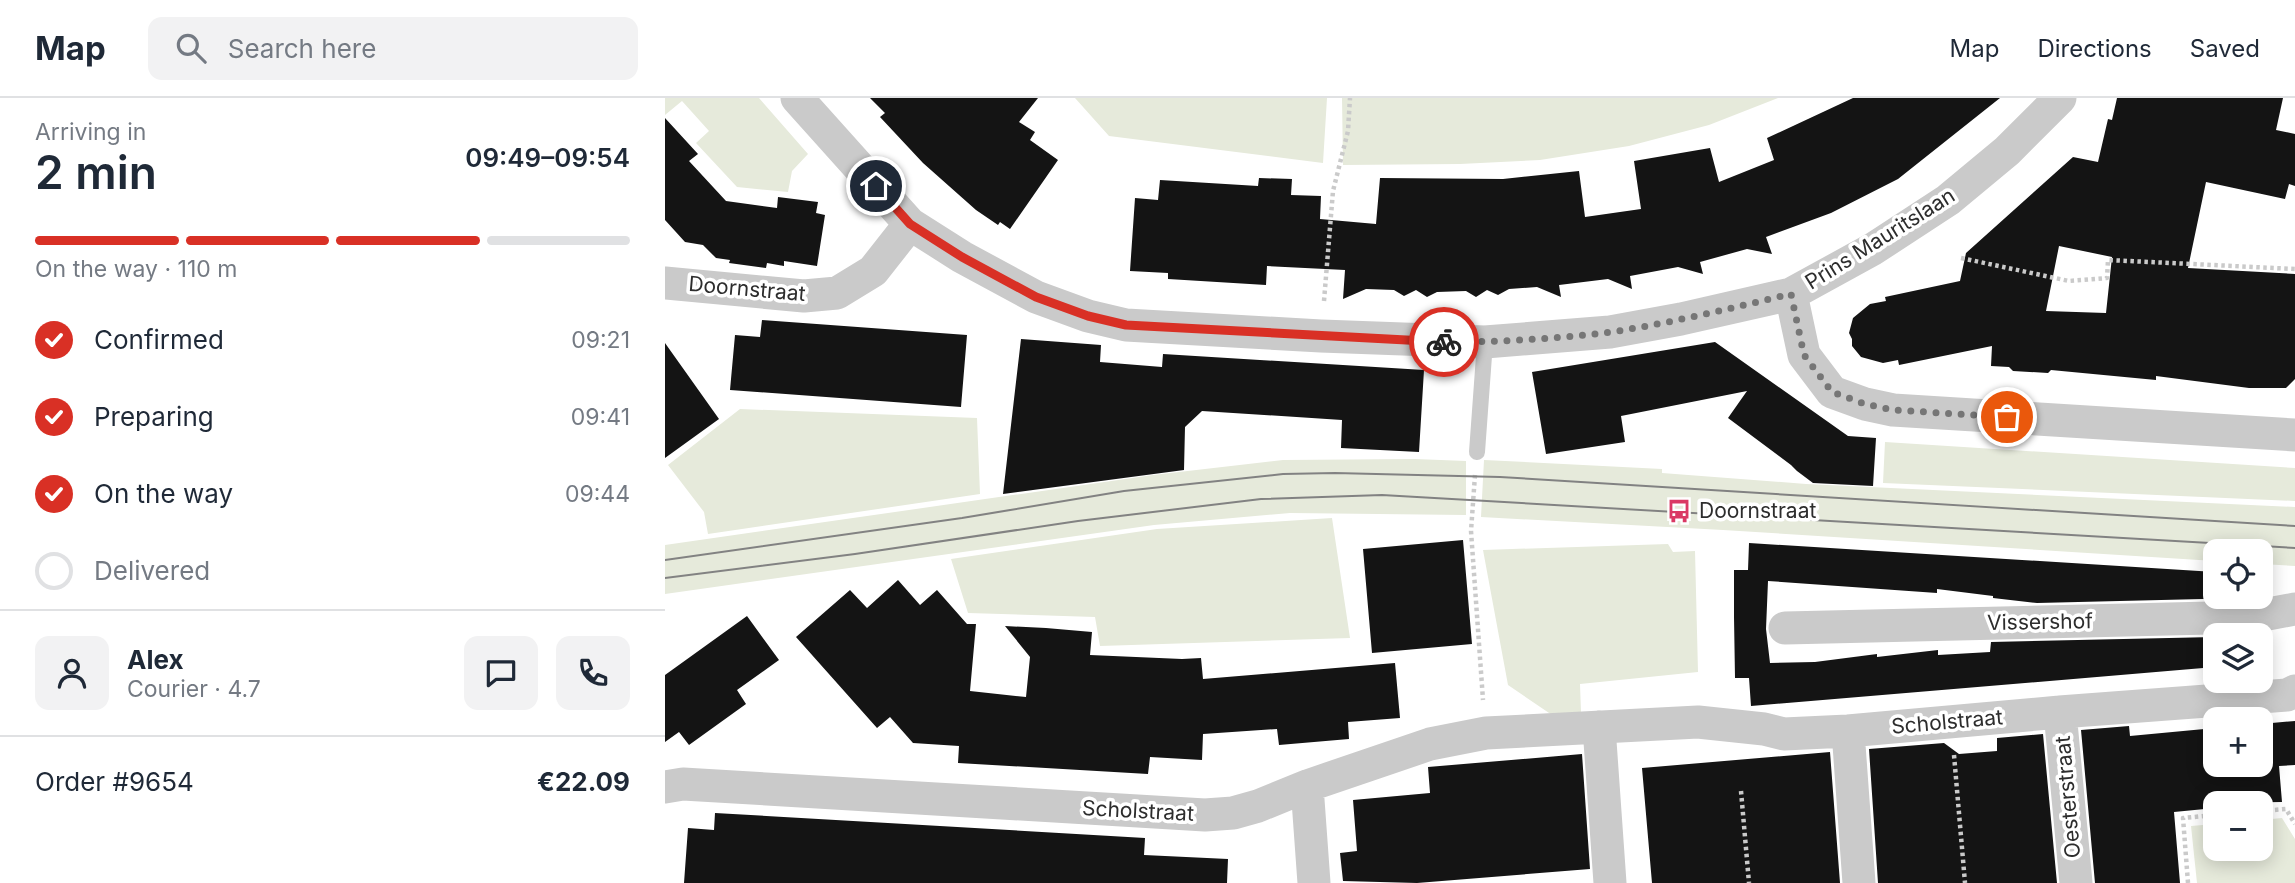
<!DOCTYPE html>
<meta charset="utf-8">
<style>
body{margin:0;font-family:Inter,sans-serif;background:#f2f2f3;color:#1f2937;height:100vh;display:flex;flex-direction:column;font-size:26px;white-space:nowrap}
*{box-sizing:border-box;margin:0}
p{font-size:23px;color:#747a83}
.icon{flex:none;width:38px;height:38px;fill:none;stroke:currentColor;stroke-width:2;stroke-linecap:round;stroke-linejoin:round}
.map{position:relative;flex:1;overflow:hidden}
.side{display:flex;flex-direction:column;background:#fff;width:665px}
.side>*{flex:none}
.fabs{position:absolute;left:1538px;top:441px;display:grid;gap:14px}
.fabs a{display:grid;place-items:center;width:70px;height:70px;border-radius:14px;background:#fff;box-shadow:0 4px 18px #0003;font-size:35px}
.pin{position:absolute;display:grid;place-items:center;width:60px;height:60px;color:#fff;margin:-30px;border:4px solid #fff;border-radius:50%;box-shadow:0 2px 7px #0007}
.courier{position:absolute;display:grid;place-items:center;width:70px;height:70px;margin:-35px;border:5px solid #d93025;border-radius:50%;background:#fff;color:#222;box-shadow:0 2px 9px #0007}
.head em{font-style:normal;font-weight:600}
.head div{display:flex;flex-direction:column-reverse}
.head{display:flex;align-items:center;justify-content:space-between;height:119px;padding:0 35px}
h1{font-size:46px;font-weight:600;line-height:52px}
.bar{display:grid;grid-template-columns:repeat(4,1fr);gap:10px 7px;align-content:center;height:84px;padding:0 35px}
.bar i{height:9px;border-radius:5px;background:#e0e1e3}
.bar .selected{background:#d93025}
.bar p{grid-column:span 4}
.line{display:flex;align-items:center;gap:18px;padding:0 35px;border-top:2px solid #e0e1e3}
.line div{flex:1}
.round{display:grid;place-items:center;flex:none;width:74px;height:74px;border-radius:14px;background:#f2f2f3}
ol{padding:0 35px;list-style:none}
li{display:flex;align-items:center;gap:21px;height:77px}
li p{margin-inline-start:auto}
li .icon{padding:7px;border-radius:50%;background:#d93025;color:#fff;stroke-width:4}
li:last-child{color:#747a83}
li i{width:38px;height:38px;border:4px solid #e0e1e3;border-radius:50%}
header{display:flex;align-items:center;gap:42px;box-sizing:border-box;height:98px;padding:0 35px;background:#fff;border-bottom:2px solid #e0e1e3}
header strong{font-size:33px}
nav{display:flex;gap:38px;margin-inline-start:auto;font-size:24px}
.search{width:490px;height:63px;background:#f2f2f3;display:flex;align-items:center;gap:18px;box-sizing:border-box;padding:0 24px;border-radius:14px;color:#747a83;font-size:26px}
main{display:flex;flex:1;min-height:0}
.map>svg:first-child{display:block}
</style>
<header>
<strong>Map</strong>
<div class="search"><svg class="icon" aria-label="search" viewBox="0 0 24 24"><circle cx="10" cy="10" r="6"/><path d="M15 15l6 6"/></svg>Search here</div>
<nav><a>Map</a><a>Directions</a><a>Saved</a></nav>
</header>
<main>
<section class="side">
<div class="head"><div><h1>2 min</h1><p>Arriving in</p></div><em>09:49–09:54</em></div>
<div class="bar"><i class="selected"></i><i class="selected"></i><i class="selected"></i><i></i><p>On the way · 110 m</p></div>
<ol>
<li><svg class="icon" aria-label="check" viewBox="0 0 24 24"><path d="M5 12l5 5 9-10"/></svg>Confirmed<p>09:21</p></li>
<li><svg class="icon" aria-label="check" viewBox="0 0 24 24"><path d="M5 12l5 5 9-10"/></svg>Preparing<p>09:41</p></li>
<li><svg class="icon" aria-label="check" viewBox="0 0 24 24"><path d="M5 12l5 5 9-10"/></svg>On the way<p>09:44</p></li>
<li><i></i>Delivered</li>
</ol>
<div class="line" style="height:126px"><a class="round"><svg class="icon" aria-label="person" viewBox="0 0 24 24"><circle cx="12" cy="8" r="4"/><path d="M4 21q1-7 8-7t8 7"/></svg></a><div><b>Alex</b><p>Courier · 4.7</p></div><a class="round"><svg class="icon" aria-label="chat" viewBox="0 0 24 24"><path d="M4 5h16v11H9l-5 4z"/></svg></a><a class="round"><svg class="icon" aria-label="phone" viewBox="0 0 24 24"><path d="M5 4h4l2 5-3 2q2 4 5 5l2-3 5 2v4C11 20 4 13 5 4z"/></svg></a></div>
<div class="line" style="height:91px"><div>Order #9654</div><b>€22.09</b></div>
</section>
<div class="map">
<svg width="1630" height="785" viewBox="0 0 1630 785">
<rect width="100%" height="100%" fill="#fff"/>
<path fill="#e6eadb" d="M0,0H94L143,56L127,73L123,94L72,89L31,45L44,33L17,3L0,17Z
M410,0H662L658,65L444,38Z
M677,0H1113L1044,27L964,48L875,62L795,66L678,67Z
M75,311L312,320L315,396L43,436L39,414L3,367Z
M1220,344L1630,370V403L1218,385Z
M750,361L801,363V417L625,415L489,427L0,496V447L488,377L618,362Z
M819,362L997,371V375L1141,386L1630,409V468L1596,466V453H1550V463L1058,432L816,419Z
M667,420L685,540L435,548L430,519L303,515L286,461L492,431Z
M1003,446L1008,454L1030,453L1033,574L915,586L916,615L887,617L843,587L818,452Z
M1617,720L1630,741V785H1532L1526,728L1550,726V751H1596V722Z"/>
<path fill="#141414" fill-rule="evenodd" d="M205,0H373L354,24L370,34L365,42L393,62L345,131L335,124L333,127L311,112L258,65L215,19L220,15Z
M1188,0H1335L1233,81L1166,115L1101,139L1107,156L1082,151L1035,164L1038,176L1013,169L965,178L967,191L943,181L894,187L896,199L872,189L844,191L833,197L822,192L811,199L801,193L772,194L762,199L751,192L739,198L729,192L701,191L678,201L680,172L602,168L601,187L503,181V175L465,173L470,100L493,102L495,82L593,88L594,80L627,81L626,97L656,98L655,121L711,126L715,80L838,81L914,73L920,119L976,111L969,63L1045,50L1054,84L1109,62L1102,40Z
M1452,0H1618L1611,32L1630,36V88L1624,86L1620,101L1541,84L1523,170L1630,176V281L1621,290H1584L1491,278V282L1386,272L1383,275L1348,273L1344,269L1326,268L1327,248L1234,267L1233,262L1218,265L1196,259L1187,248V241L1184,235L1188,220L1205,206L1221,203L1220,199L1295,183L1301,155L1408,59L1433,64L1443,21L1447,22ZM1394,148L1447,159L1441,215L1381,213Z
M0,20L33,56L24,63L61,103L112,110L113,99L153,104L151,115L160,117L152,168L119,163V168L102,165L101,170L64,165L65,162L51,160L38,147L20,144L0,122Z
M97,222L302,237L296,309L65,292L70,237L95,239Z
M356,241L436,247L435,264L497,269L498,256L759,272L754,354L676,350L677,322L537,313L520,329L519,372L338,396Z
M1050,244L1183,338L1211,340L1208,388L1148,385L1132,373L1126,367L1063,320L1082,293L956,318L960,344L881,356L867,274Z
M0,245L54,321L0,360Z
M798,442L807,546L707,555L698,451Z
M1084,445L1550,474V499L1579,500L1372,505L1328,500V498L1272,491V495L1103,483L1101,531L1105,565L1150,564L1212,556V559L1273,552V557L1325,554L1326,544L1550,539V569L1086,608L1084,580H1070L1069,519V472H1083Z
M233,482L255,507L272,492L302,526H311L305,593L361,599L365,559L340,528L381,530L427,534L425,557L517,561L536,560L538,581L730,565L735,620L683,624L684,641L614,647L612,631L538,636L537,662L485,659L483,676L293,665L294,648L248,645L225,619L212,630L131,539L185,492L202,510Z
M82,518L114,562L72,592L81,606L24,647L14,634L0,644V577Z
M1630,623V667L1614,668L1617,704L1550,705V710L1509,714L1515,785H1430L1416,632L1464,628L1465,638L1550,630V667H1596V626Z
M1378,636L1392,785H1213L1204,651L1279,645L1294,656L1332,653V640Z
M1165,654L1175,785H987L977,670Z
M917,656L925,771L752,785L678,783L675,755L692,753L688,702L765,695L763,669Z
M50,715L480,740L479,757L563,761L562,785H19L23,730L49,732Z"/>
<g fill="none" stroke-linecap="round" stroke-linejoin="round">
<path stroke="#cacaca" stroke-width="4.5" stroke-dasharray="3.5 3.5" stroke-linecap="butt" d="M1296,160L1404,183L1442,180L1443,162L1630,171
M659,203L668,93L683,33L685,0
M810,377L806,433L818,602
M1289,657L1300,785
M1076,693L1084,785
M1596,713L1621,711L1630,726
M1523,785L1518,720L1550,717"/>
<path stroke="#cacaca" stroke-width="16" d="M812,354L820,244"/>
<path stroke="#cacaca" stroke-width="33" d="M132,0L245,126L297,159L371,199L423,218L461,227L656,238L820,244L945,234L1016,221L1126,196L1208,151L1283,102L1342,53L1395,0
M0,185L139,198L172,195L208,173L245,126
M1126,196L1139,257L1167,294L1200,306L1228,312L1630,337
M1120,530L1587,519L1630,511
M1395,614L1411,785
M934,629L945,785
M1183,633L1194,785
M642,688L649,785
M0,689L18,686L540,717L568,715L593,708L642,688L765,646L821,635L1033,624L1099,631L1119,636L1183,633L1395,614L1622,597L1630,593"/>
<path stroke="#828282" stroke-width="2" d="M0,462L297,420L459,393L618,376L670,375L835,379L1630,428
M0,480L190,456L413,423L596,401L717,397L1630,450"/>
</g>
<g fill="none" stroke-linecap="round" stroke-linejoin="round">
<path stroke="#767676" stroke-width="7" stroke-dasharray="0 12.6" d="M779,244C834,244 891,241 946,234C1007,225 1066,210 1126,196L1139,257L1167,294L1200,306L1228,312L1342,319"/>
<path stroke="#d93025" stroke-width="9" d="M211,88L245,126L297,159L371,199L423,218L461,227L779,244"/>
</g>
<defs>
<g id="bus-bare" transform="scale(1.89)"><path d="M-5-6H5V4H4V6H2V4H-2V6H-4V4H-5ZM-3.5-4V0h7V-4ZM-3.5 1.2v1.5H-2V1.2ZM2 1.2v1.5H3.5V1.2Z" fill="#da3964" stroke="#fff" stroke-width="2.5" paint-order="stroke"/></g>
</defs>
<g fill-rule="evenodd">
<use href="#bus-bare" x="1014" y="413"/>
</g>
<g text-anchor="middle" stroke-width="7" stroke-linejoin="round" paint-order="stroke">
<g font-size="21" fill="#2d2d2d" stroke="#fff">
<text transform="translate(1215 141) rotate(-32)" y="7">Prins Mauritslaan</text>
<text transform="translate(82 191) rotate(5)" y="7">Doornstraat</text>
<text transform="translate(1375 524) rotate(-1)" y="7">Vissershof</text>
<text transform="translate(1282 624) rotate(-5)" y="7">Scholstraat</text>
<text transform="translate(1403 699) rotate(-95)" y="7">Oesterstraat</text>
<text transform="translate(473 713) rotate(3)" y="7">Scholstraat</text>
</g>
<g font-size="21" fill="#2d2d2d" stroke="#fff" text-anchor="start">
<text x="1034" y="420">Doornstraat</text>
</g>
</g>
</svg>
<div class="fabs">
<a><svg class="icon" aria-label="locate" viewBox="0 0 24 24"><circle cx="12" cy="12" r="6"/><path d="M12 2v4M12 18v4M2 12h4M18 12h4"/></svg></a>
<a><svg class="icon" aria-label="layers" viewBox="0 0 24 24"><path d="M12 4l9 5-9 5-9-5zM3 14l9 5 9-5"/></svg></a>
<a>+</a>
<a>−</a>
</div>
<div class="pin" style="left:1342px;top:319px;background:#ea580c"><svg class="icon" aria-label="bag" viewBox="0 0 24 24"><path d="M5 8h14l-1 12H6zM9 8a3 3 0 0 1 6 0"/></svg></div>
<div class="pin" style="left:211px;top:88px;background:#1f2937"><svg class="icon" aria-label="home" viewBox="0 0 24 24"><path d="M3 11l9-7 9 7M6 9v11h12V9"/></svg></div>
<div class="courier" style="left:779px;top:244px"><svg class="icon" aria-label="bike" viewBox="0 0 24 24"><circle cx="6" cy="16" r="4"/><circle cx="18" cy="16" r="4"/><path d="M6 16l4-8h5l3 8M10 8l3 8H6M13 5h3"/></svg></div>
</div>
</main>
